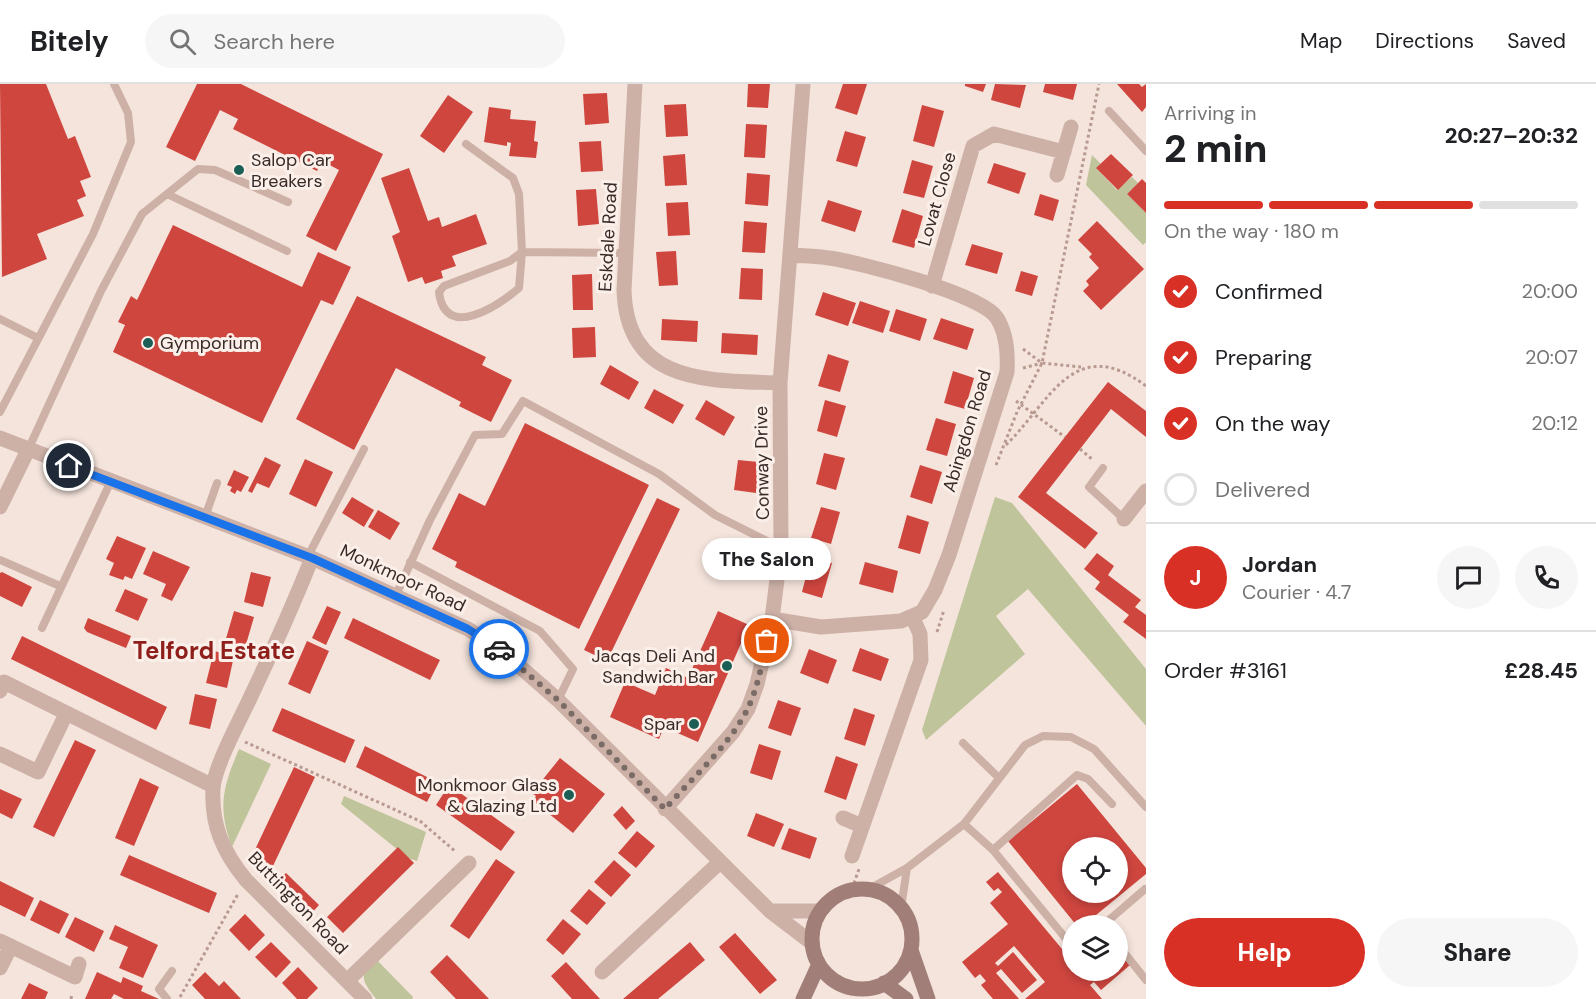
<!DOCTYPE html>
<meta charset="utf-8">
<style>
body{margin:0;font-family:"DM Sans",sans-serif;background:#f6f6f6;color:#202124;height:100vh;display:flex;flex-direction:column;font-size:22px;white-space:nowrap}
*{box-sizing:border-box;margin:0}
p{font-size:20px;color:#757577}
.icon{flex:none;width:33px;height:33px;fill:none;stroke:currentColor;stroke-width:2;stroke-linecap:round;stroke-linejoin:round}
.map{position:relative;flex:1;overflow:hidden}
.drawer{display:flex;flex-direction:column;background:#fff;width:450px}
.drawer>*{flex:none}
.controls{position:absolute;left:1062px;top:753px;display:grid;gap:12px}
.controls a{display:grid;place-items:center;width:66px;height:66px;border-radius:50%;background:#fff;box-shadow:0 3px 9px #0003;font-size:30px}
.pin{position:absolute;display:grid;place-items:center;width:51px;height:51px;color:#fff;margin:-26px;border:3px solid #fff;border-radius:50%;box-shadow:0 2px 6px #0007}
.courier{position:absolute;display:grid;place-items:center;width:60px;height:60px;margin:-30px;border:4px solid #1a73e8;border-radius:50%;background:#fff;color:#222;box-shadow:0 2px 8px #0007}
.bubble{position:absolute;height:42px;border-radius:21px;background:#fff;box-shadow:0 3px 9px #0003;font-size:20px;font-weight:800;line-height:42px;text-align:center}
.overview em{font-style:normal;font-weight:800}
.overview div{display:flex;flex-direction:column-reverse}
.overview{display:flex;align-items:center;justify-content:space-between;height:102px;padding:0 18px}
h1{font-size:39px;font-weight:800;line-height:45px}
.bar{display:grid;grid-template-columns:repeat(4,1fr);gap:9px 6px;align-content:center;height:72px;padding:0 18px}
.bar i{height:8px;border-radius:4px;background:#e0e0e0}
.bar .selected{background:#d93025}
.bar p{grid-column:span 4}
.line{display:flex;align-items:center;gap:15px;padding:0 18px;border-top:2px solid #e0e0e0}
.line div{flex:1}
.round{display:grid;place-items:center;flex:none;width:63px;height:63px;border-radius:32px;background:#f6f6f6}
ol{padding:0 18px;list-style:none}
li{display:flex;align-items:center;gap:18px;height:66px}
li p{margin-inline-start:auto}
li .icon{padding:6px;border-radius:50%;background:#d93025;color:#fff;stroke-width:4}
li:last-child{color:#757577}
li i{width:33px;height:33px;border:3px solid #e0e0e0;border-radius:50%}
.cta{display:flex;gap:12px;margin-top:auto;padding:12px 18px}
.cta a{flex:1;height:69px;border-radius:36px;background:#d93025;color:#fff;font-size:24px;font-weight:800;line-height:69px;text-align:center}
.cta a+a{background:#f6f6f6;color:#202124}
header{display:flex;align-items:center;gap:36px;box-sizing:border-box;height:84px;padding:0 30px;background:#fff;border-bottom:2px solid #e0e0e0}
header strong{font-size:28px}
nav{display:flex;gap:33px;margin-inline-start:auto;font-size:21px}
.search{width:420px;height:54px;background:#f6f6f6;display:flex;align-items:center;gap:15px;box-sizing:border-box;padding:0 21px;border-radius:33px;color:#757577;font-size:22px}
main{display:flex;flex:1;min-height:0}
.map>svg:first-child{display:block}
</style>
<header>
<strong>Bitely</strong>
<div class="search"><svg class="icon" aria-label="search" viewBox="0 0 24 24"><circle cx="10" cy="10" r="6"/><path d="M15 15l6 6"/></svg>Search here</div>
<nav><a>Map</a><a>Directions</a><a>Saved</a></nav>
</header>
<main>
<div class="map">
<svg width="1146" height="915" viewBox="0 0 1146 915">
<rect width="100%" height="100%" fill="#f4e4dc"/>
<path fill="#bfc49b" d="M1092,71L1101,80L1097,85L1117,106L1132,93L1138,99L1127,110L1146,129V158L1143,161L1086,101Z
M995,413L1012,419L1146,585V642L1028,505L996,532L1025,570L926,656L922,646Z
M239,665L271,680L232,763C217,723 223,703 239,665Z
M344,712L426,748L417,777L408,774L341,720Z
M375,874L413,913L412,915H376C362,897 358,891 375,874Z"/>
<path fill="#cf463f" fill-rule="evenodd" d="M0,0H46L68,55L75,52L91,93L80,97L86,112L77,116L84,132L37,150L47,175L2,193Z
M197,0H241L383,70L336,167L306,152L339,86L322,77L317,87L233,45L238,35L220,26L195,77L166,63Z
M748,0H770L768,24L747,23Z
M843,0H867L857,31L835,24Z
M965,0H986L983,8L965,2Z
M995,0L1026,1L1020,24L991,16Z
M1045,0H1077L1073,16L1043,8Z
M1117,0H1139L1142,3L1146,0V23L1142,28Z
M607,9L609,39L585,41L583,10Z
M448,11L473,28L444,69L420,52Z
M686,20L688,52L666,53L664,21Z
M922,21L944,27L934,63L913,57Z
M489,23L511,26L510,35L536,37L534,57L538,58L536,74L509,72L511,59L507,58V62L484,58Z
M746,40L767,41L765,74L744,73Z
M845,47L866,53L857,83L836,77Z
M601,57L603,87L581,88L579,58Z
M685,70L687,101L665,102L663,72Z
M1111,70L1133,91L1118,106L1096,84Z
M912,76L933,82L924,114L903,109Z
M994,79L1026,89L1019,110L987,99Z
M409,84L428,137L439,133L442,143L476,130L487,160L452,172L456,182L441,187L443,194L425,200L422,193L408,198L392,152L400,148L381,94Z
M747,89L770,91L768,122L745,120Z
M1142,95L1146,99V129L1127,110Z
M596,105L599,140L578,142L576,106Z
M1040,110L1059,116L1053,137L1034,131Z
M828,116L862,127L855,148L821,137Z
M688,118L690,151L668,152L666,119Z
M902,125L923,132L914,164L892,158Z
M744,137L767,139L765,169L742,168Z
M1097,137L1144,185L1101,226L1083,207L1089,201L1086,197L1099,184L1089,173L1092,170L1078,156Z
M173,141L302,203L318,168L351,183L333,221L321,216L262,339L113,268L125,241L118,238L131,212L137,216Z
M972,160L1003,169L997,190L965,181Z
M676,167L678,201L659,202L656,168Z
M741,184L763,185L762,216L739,215Z
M1021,187L1038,192L1032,212L1015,207Z
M592,190L593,226H573L572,191Z
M823,208L856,219L848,242L815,231Z
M357,212L486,273L482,281L512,296L491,338L459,322L461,318L396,284L354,366L296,335Z
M860,217L890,227L883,249L852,239Z
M896,225L927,235L920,257L889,247Z
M941,234L974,245L967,266L933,255Z
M662,235L698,237L697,258L661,256Z
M595,243L596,273L573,274L572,244Z
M722,249L758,251L757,271L721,269Z
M828,270L849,277L840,308L818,302Z
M610,281L639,298L629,316L600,300Z
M953,287L974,294L965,325L944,319Z
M1108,298L1146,327V353L1111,325L1046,409L1098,449L1085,465L1018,413Z
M654,305L684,321L673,340L644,324Z
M706,316L735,333L724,352L695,335Z
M825,316L846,322L837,353L817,347Z
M936,334L956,340L947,372L926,366Z
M525,339L649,401L579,545L455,483L457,478L432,465L459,409L485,422Z
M824,369L845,374L836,406L816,400Z
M265,373L281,381L269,404L257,399L252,409L248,407Z
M305,375L333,388L316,423L289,410Z
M738,376L759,378L756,409L734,406Z
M920,381L942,388L932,420L910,413Z
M234,386L249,393L241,408L237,406L235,410L230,407L232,403L227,401Z
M352,413L374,426L364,443L342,429Z
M657,414L680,425L607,577L584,566Z
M821,423L840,428L831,460L811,454Z
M378,426L400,439L390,456L368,443Z
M907,431L929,438L920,470L898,464Z
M117,452L146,464L132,495L125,492L123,496L109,491L114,479L106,475Z
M153,467L190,483L172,517L161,512L166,500L143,490Z
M1097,469L1114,482L1108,491L1141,516L1135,523L1146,531V555L1123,538L1129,531L1095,505L1100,498L1084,485Z
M811,473L832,479L822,514L802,508Z
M865,478L898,487L893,509L859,500Z
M2,488L32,503L22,523L0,512V489Z
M251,488L271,493L263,523L244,518Z
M125,505L148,515L138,537L115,527Z
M327,522L341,528L326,561L312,554Z
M234,527L254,533L245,564L225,558Z
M718,527L749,541L698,658L664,643L659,655L610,633L625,598L655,611L666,584L688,594Z
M88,534L131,552L126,564L87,548L84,544Z
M353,534L440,576L430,596L344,554Z
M22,552L167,623L156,646L11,575Z
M307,557L329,567L310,610L288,600Z
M860,564L889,575L881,597L852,587Z
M809,565L837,576L828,600L800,589Z
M214,567L234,572L227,604L206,599Z
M195,610L217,615L210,645L189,640Z
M778,616L801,624L791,652L768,644Z
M282,624L355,656L345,679L272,647Z
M854,624L875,631L865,662L844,655Z
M75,656L96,666L54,753L33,743Z
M759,660L781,667L772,696L750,689Z
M365,662L437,698L427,718L356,683Z
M836,672L858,680L846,716L824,708Z
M560,674L605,710L573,749L533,717L536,712L532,709Z
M294,683L315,693L273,782L252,772Z
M140,694L159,703L134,762L115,754Z
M1077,700L1146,784V790L1090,836L1094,842H1077L1008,757ZM1072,764H1118V808H1072Z
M449,701L515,748L501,767L436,721Z
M0,705L22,715L12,735L0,729Z
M622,722L635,737L626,746L613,731Z
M756,729L784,740L774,763L747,752Z
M789,744L817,754L810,775L781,765Z
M637,747L655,762L636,784L618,769Z
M398,763L414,779L343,849L327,833Z
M129,771L217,809L209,829L120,791Z
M496,775L515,788L469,855L450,842Z
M614,776L631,791L611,813L594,798Z
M998,788L1072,877V886H1081L1087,893L1083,886H1118V867L1130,881L1101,906L1094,898L1090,901L1102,915H1025L1045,898L1014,862L995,879L998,882L1013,868L1037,896L1022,909L1001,885L996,889L1019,915H993L981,901L986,897L980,890L975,894L962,878L1008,840L990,819L1002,808L998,804L994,807L986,798Z
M286,789L319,821L310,831L276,798Z
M0,797L34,814L25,833L0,821Z
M589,805L606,819L587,841L570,827Z
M40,816L69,830L59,850L30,836Z
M245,830L265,851L249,867L229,846Z
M75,833L104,847L94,868L65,853Z
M563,835L581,850L563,871L546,856Z
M115,841L158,861L143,894L119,884L128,863L109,855Z
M735,849L777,896L760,910L719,863Z
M271,858L291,878L276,894L255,873Z
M690,858L705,876L658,915H623Z
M447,871L489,915H456L430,888Z
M566,878L600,915H572L551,892Z
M298,883L318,904L307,915H297L282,899Z
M97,888L121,899L123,893L143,902L141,907L159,915H124L114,910L111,915H85Z
M205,888L219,902L224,897L241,915H205L192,901Z
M29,899L48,908L45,915H21Z"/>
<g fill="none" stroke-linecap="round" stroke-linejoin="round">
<path stroke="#b99a91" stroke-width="3" stroke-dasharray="3 3" stroke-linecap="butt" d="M1023,265L1042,279L1081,283
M1023,284L1042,279
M1016,317L1065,353
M1006,361C1050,318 1074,248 1146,302
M1080,365L1093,376
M996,381L1017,328L1042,279L1099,0
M937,548L944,526
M245,658L420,737L456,768
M852,805L859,785
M180,913L238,810
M71,915L72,909"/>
<path stroke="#cdb1a7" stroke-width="8" d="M1109,27L1146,67
M466,60L513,94L519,110L522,168L626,169
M167,110L287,167
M522,168L519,204C499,221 445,258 439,208L444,202L510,177Z
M0,235L38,254
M0,328L93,150L131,58L128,29L114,0
M28,366L101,207L142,130L198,85L215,86L288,118
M1103,384L1089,403L1124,435
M205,433L217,399
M308,472L364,365
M0,476L60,502
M410,478L540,547L573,585L558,616
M396,511L430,436L475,351L502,350L523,317L659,390L715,431L781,464
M42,544L111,397
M963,659L999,694
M964,740L993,766L1072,862
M993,766L1077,691L1088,695L1112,720
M869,805L907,784L964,740L1025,661L1043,652L1071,653L1094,665L1146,723
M901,824L907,784
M1102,842L1145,805
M1118,861L1146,896
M167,915L159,905L172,887"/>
<path stroke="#cdb1a7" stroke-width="15" d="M635,0L624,206C627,302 710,296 780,299
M1057,91L1071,43
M932,202L973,62L994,50L1064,68
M0,354L312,474L468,545L502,567L558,616L770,827L812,859
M0,423L28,366
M1124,435L1146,407
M312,474C293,521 273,566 251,612C241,634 215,681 213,704C211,741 223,768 246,796L365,915
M772,535L821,543L901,537L922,528L935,506L949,471L1007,288C1008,270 1007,250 997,234C982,210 859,178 829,174C817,172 804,172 792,171
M0,607L4,598L213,702
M0,670L38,688L66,630
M665,725L733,648L748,625L757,600L772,535L781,464L780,299L803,0
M843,734L862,742
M852,772L921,576L920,550L913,534
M770,827H820
M0,857L75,893L79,880
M0,884L11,862
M602,888L720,778
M347,897L469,779"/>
<path stroke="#a17f78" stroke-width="15" d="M812 855a50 50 0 1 1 100 0a50 50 0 1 1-100 0Z
M911,866L928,915
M884,899L906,915
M803,915L819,880"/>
</g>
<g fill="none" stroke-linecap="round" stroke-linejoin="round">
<path stroke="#7a6b67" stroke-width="6" stroke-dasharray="0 10.8" d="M499,565L558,616L665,725C691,695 731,660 748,624C758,603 762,579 767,557"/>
<path stroke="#1a73e8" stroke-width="8" d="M69,382L312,474L468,545L499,565"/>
</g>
<g fill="#1a5e55" stroke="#fbefe9" stroke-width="2">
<circle cx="239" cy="86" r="6"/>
<circle cx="148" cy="259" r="6"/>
<circle cx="727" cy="582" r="6"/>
<circle cx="694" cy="640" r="6"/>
<circle cx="569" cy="711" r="6"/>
</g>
<g text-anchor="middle" stroke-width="6" stroke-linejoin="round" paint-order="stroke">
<g font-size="18" fill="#392a28" stroke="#fbefe9" text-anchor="end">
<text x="251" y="82" text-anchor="start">Salop Car<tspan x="251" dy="21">Breakers</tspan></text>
<text x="160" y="265" text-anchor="start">Gymporium</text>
<text x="715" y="578">Jacqs Deli And<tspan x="715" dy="21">Sandwich Bar</tspan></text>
<text x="682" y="646">Spar</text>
<text x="557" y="707">Monkmoor Glass<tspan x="557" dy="21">&amp; Glazing Ltd</tspan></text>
</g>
<g font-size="18" fill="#392a28" stroke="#fbefe9">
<text transform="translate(937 115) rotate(-74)" y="6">Lovat Close</text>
<text transform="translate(608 153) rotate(-87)" y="6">Eskdale Road</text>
<text transform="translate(967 347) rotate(-73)" y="6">Abingdon Road</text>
<text transform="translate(762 379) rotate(-91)" y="6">Conway Drive</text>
<text transform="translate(403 494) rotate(25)" y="6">Monkmoor Road</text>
<text transform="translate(298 819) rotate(46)" y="6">Buttington Road</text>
</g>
<g font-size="24" font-weight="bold" fill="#8e1f1b" stroke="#fbefe9">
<text x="214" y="575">Telford Estate</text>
</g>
</g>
</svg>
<div class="controls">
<a><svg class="icon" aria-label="locate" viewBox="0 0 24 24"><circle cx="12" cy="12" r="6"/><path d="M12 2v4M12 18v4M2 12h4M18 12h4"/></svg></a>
<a><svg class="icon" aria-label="layers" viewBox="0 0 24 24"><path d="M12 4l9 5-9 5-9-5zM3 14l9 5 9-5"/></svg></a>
</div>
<div class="pin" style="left:767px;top:557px;background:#ea580c"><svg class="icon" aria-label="bag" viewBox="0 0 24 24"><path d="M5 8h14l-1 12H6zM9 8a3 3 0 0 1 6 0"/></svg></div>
<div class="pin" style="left:69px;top:382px;background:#1f2937"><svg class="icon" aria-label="home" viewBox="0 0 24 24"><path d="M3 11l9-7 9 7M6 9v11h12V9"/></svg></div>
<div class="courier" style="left:499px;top:565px"><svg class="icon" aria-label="car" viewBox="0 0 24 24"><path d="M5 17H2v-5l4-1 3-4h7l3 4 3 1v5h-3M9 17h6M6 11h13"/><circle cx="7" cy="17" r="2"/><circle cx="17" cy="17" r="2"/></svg></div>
<div class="bubble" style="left:702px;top:454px;width:129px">The Salon</div>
</div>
<section class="drawer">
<div class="overview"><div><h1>2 min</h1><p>Arriving in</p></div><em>20:27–20:32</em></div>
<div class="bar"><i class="selected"></i><i class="selected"></i><i class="selected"></i><i></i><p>On the way · 180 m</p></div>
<ol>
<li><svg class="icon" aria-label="check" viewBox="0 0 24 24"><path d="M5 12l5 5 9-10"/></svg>Confirmed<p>20:00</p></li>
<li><svg class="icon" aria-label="check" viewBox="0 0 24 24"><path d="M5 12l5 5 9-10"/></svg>Preparing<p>20:07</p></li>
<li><svg class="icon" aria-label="check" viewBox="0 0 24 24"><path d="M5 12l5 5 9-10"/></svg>On the way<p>20:12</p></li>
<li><i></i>Delivered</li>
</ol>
<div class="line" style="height:108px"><b class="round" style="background:#d93025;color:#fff">J</b><div><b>Jordan</b><p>Courier · 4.7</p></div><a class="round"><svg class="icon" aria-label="chat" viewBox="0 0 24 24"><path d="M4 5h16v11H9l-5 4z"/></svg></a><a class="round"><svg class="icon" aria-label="phone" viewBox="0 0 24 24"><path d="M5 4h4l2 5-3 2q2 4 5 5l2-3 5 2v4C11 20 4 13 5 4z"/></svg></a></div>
<div class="line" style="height:78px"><div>Order #3161</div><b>£28.45</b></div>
<div class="cta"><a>Help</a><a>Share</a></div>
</section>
</main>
